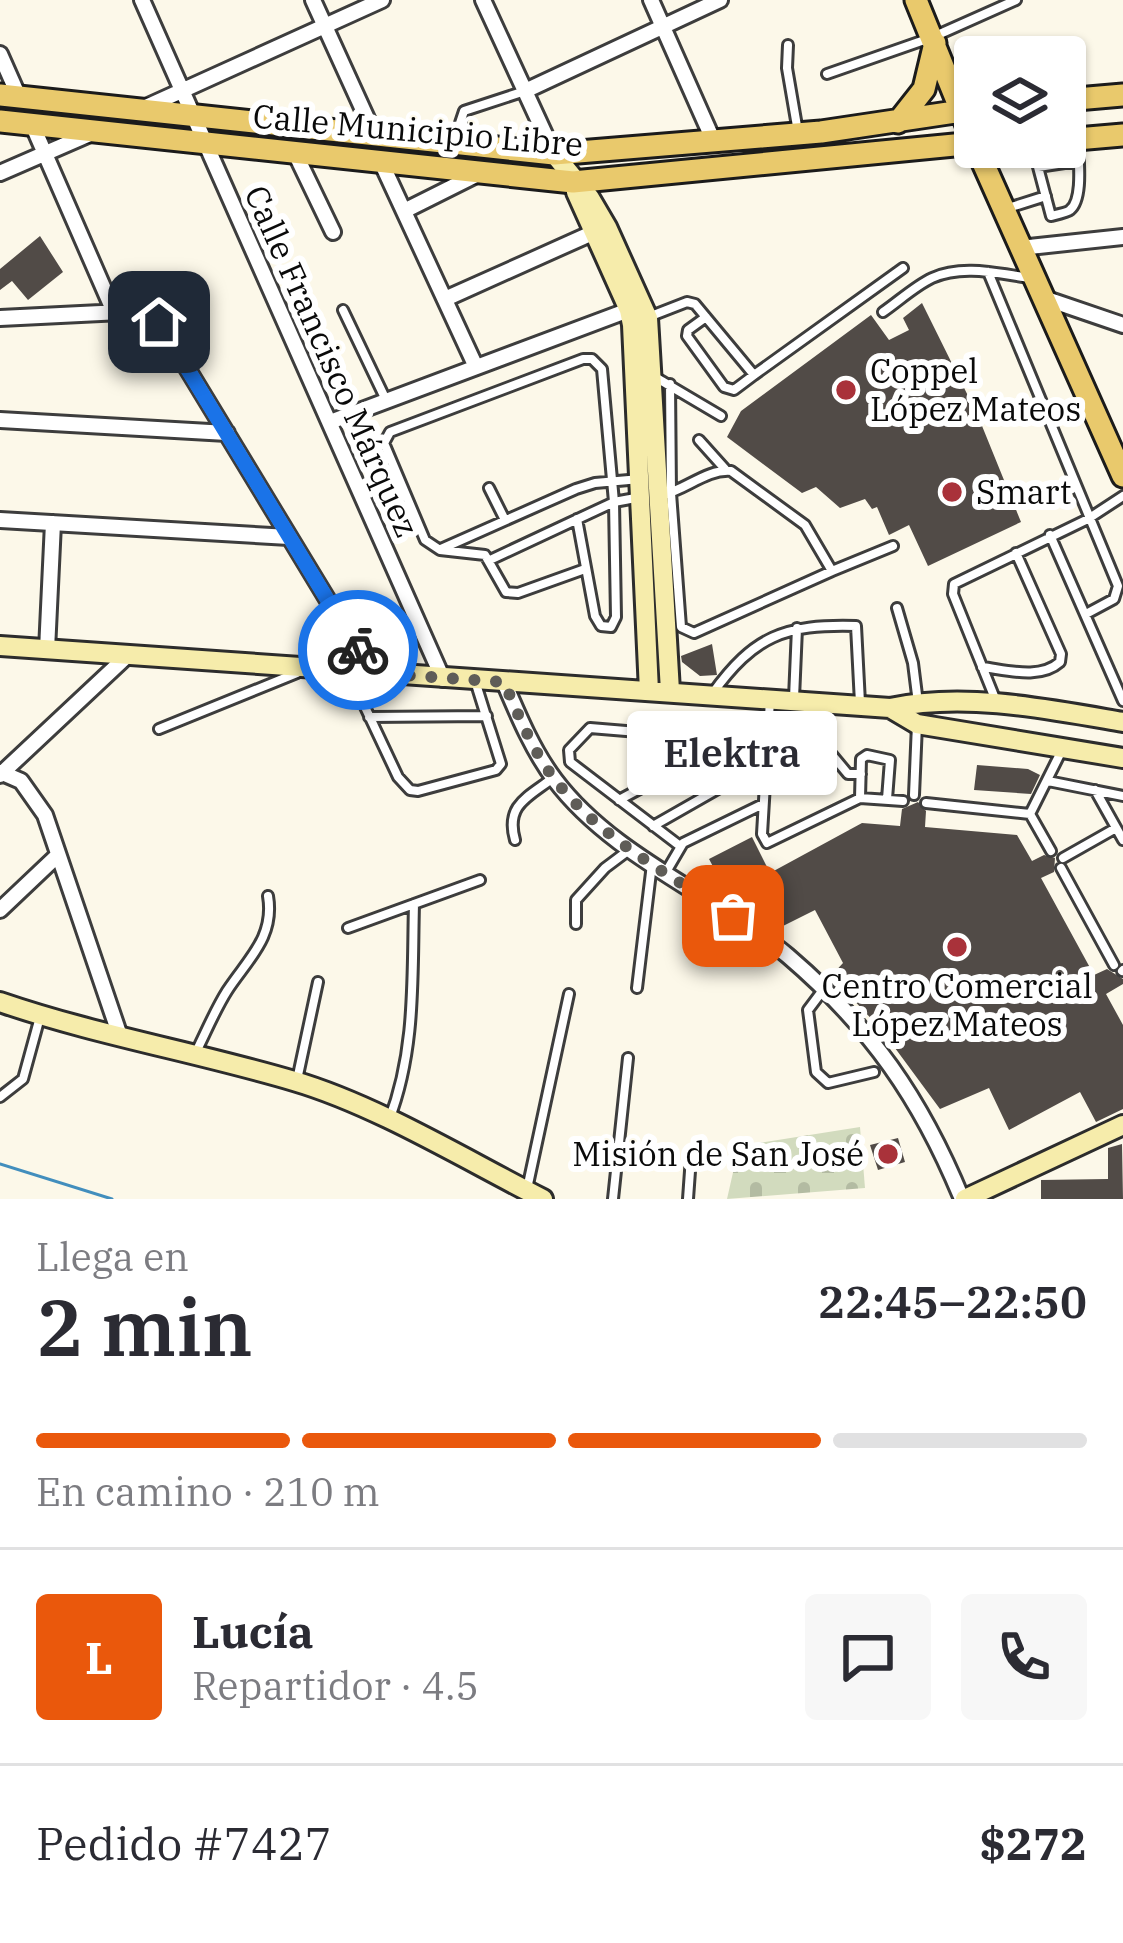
<!DOCTYPE html>
<html lang="es">
<meta charset="utf-8">
<style>
body{margin:0;font-family:"IBM Plex Serif",serif;background:#f7f7f7;color:#2b2b33;height:100vh;display:flex;flex-direction:column;font-size:45px;white-space:nowrap}
*{box-sizing:border-box;margin:0}
p{font-size:39px;color:#7c7c81}
.icon{flex:none;width:66px;height:66px;fill:none;stroke:currentColor;stroke-width:2;stroke-linecap:round;stroke-linejoin:round}
.map{position:relative;height:1199px;overflow:hidden}
.drawer{display:flex;flex-direction:column;background:#fff;flex:1}
.drawer>*{flex:none}
.fabs{position:absolute;left:954px;top:36px;display:grid;gap:24px}
.fabs a{display:grid;place-items:center;width:132px;height:132px;border-radius:12px;background:#fff;box-shadow:0 3px 9px #0004;font-size:60px}
.pin{position:absolute;display:grid;place-items:center;width:102px;height:102px;color:#fff;margin:-51px;border-radius:24px;box-shadow:0 6px 18px #0006}
.courier{position:absolute;display:grid;place-items:center;width:120px;height:120px;margin:-60px;border:9px solid #1a73e8;border-radius:50%;background:#fff;color:#222;box-shadow:0 3px 15px #0007}
.bubble{position:absolute;height:84px;border-radius:12px;background:#fff;box-shadow:0 3px 9px #0004;font-size:39px;font-weight:600;line-height:84px;text-align:center}
.overview em{font-style:normal;font-weight:600}
.overview div{display:flex;flex-direction:column-reverse}
.overview{display:flex;align-items:center;justify-content:space-between;height:204px;padding:0 36px}
h1{font-size:78px;font-weight:600;line-height:90px}
.bar{display:grid;grid-template-columns:repeat(4,1fr);gap:18px 12px;align-content:center;height:144px;padding:0 36px}
.bar i{height:15px;border-radius:9px;background:#e1e1e2}
.bar .on{background:#ea580c}
.bar p{grid-column:span 4}
.line{display:flex;align-items:center;gap:30px;padding:0 36px;border-top:3px solid #e1e1e2}
.line div{flex:1}
.round{display:grid;place-items:center;flex:none;width:126px;height:126px;border-radius:12px;background:#f7f7f7}
.map>svg:first-child{display:block}
</style>
<div class="map">
<svg width="1123" height="1199" viewBox="0 0 1123 1199">
<defs>
<pattern id="cemetery-stones" width="16" height="16" patternUnits="userSpaceOnUse" patternTransform="scale(3)"><rect width="16" height="16" fill="#d2dbbe"/><path d="M2 7V4a2 2 0 0 1 4 0v3zM10 15v-3a2 2 0 0 1 4 0v3z" fill="#b3bba2"/></pattern>
</defs>
<rect width="100%" height="100%" fill="#fcf8e9"/>
<path fill="url(#cemetery-stones)" d="M860,1127L865,1188L727,1199L739,1146Z"/>
<g fill="none" stroke-linecap="round" stroke-linejoin="round">
<path stroke="#428ebd" stroke-width="3" d="M0,1164L112,1199"/>
</g>
<path fill="#514b47" d="M40,236L63,272L28,300L12,281L0,290V269Z
M922,303L978,416L1021,522L928,566L909,525L889,535L877,507L872,509L865,499L840,508L816,487L802,493L727,437L741,411L871,315L889,340L909,330L903,318Z
M712,644L717,675L700,676L682,662L681,656Z
M977,765L1028,769L1040,775L1031,794L974,790Z
M918,802L926,811L925,827L1017,835L1032,861L1044,855L1055,858L1054,872L1041,878L1094,975L1107,969L1123,979V984L1106,994L1123,1025V1109L1096,1122L1080,1092L1009,1130L989,1088L940,1109L881,1029L831,976L843,963L815,910L775,930L732,902L709,859L752,837L770,873L862,823L900,826L902,809Z
M898,1138L905,1162L878,1170L870,1145Z
M1122,1144L1123,1199H1041V1180L1108,1179V1148Z"/>
<g fill="none" stroke-linecap="round" stroke-linejoin="round">
<g stroke="#3d3d3d" stroke-width="14">
<path id="lane" d="M788,45L787,68L798,132
M827,74L933,37L1016,0
M954,80L975,73
M465,143L460,123L464,111L525,91
M1078,161L1038,167L1051,216C1055,215 1068,212 1070,210C1084,199 1078,157 1078,141
M1005,209L1046,196
M988,272L1118,586L1114,599L1086,614
M343,310L386,400
M883,312C899,301 915,286 932,278C963,264 999,274 1031,278
M651,316L687,302L695,304L754,375L903,268
M706,317L688,330L687,336L724,387L734,390L754,375
M655,377L721,416
M699,440L725,469
M489,488L505,520
M662,495C686,490 706,469 731,471L805,525L832,571L694,633L681,627L671,493L670,384
M577,519L595,616L601,626L611,627L616,617L614,502L641,497
M1050,535L1123,701
M441,549L576,489L595,483L640,479
M490,560L614,502L602,369L592,359H583L390,432L384,443L425,540L440,550L485,555L506,592L518,593L585,569
M832,571L893,546
M897,608L913,663L918,703
M982,667C1007,670 1040,680 1060,662L1061,654L1016,553
M349,673L398,777L410,790L418,791L496,770L501,764L476,684
M712,694C754,636 784,624 856,626L860,703
M794,698L797,628
M770,700L762,834L767,843L860,798L903,801
M996,701L953,594L954,584L1088,519L1123,496
M369,717L487,716
M159,729L297,673
M660,778L665,733
M767,781L828,750L848,774H861
M1048,781L1123,796
M1095,790L1123,840
M914,795L917,724
M860,798L861,759L867,755L890,760L887,799
M619,800L660,778L723,784
M926,803L1030,814L1051,851
M1030,814L1062,750
M653,826L767,761
M515,840C505,805 528,797 553,778
M680,846L570,762L569,750L590,728L770,743L794,767
M1063,858L1116,828
M1061,868L1114,965
M666,872L683,843L763,804
M576,924V900L605,868L629,850
M348,928L480,880
M1122,971L1123,970
M637,988L652,864
M823,990L808,1010L816,1072L828,1083L874,1072
M196,1052C206,1032 215,1010 227,991C248,959 275,937 268,896
M297,1080L318,982
M0,1097L23,1079L40,1017
M389,1120C416,1050 412,978 414,904
M527,1189L569,994
M613,1199L628,1058
M688,1199L691,1157"/>
</g>
<g stroke="#3d3d3d" stroke-width="20">
<path id="street" d="M142,0L443,679
M313,0L374,134
M483,0L554,154
M651,0L714,142
M0,54L19,97
M525,91L720,0
M146,107L382,0
M32,124L114,312
M295,153L333,232
M382,164L476,367
M0,173L92,133
M404,211L478,174
M1020,248L1123,237
M1044,298L1123,325
M445,299L599,230
M0,318L141,311L156,317L372,673
M0,420L227,433
M330,422L634,308
M0,520L289,537
M47,650L53,523
M504,682C518,715 533,751 555,780C613,857 715,895 788,956C871,1027 921,1099 962,1199
M0,772L21,781L45,815L120,1036
M0,775L127,656
M0,910L58,855"/>
</g>
<g stroke="#2c2c2c" stroke-width="24">
<path id="secondary" d="M554,154L590,198L607,227L648,318L670,691
M576,192L629,310L632,325L649,691
M0,646L890,708C965,692 1048,709 1123,722
M890,708L917,724L1123,758
M0,1002C96,1035 196,1052 294,1081C376,1105 466,1160 543,1199
M965,1199L1123,1125"/>
</g>
<g stroke="#1b1b1b" stroke-width="27">
<path id="primary" d="M916,0L975,145
M0,95L554,154L821,132L975,109
M1065,100L1123,95
M0,121L573,182L975,143
M898,122L924,89L935,43
M1065,140L1123,135
M976,147L1123,476"/>
</g>
<use href="#lane" stroke="#fff" stroke-width="8"/>
<use href="#street" stroke="#fff" stroke-width="14"/>
<use href="#secondary" stroke="#f6ecab" stroke-width="18"/>
<use href="#primary" stroke="#e9c96c" stroke-width="21"/>
</g>
<g fill="none" stroke-linecap="round" stroke-linejoin="round">
<path stroke="#5f5d58" stroke-width="12" stroke-dasharray="0 21.6" d="M358,650L372,673L504,682C519,716 533,752 556,781C601,839 673,877 733,916"/>
<path stroke="#1a73e8" stroke-width="15" d="M159,322L358,650"/>
</g>
<g fill="#a9323a" stroke="#fff" stroke-width="4.5">
<circle cx="846" cy="390" r="12"/>
<circle cx="952" cy="492" r="12"/>
<circle cx="957" cy="947" r="12"/>
<circle cx="888" cy="1154" r="12"/>
</g>
<g text-anchor="middle" stroke-width="12" stroke-linejoin="round" paint-order="stroke">
<g font-size="33" fill="#0a0a0a" stroke="#fff">
<text transform="translate(418 130) rotate(5)" y="12">Calle Municipio Libre</text>
<text transform="translate(332 361) rotate(66)" y="12">Calle Francisco Márquez</text>
</g>
<g font-size="33" fill="#0a0a0a" stroke="#fff" text-anchor="start">
<text x="870" y="383">Coppel<tspan x="870" dy="38">López Mateos</tspan></text>
<text x="976" y="504">Smart</text>
<text x="957" y="998" text-anchor="middle">Centro Comercial<tspan x="957" dy="38">López Mateos</tspan></text>
<text x="864" y="1166" text-anchor="end">Misión de San José</text>
</g>
</g>
</svg>
<div class="fabs">
<a><svg class="icon" aria-label="layers" viewBox="0 0 24 24"><path d="M12 4l9 5-9 5-9-5zM3 14l9 5 9-5"/></svg></a>
</div>
<div class="pin" style="left:733px;top:916px;background:#ea580c"><svg class="icon" aria-label="bag" viewBox="0 0 24 24"><path d="M5 8h14l-1 12H6zM9 8a3 3 0 0 1 6 0"/></svg></div>
<div class="pin" style="left:159px;top:322px;background:#1f2937"><svg class="icon" aria-label="home" viewBox="0 0 24 24"><path d="M3 11l9-7 9 7M6 9v11h12V9"/></svg></div>
<div class="courier" style="left:358px;top:650px"><svg class="icon" aria-label="bike" viewBox="0 0 24 24"><circle cx="6" cy="16" r="4"/><circle cx="18" cy="16" r="4"/><path d="M6 16l4-8h5l3 8M10 8l3 8H6M13 5h3"/></svg></div>
<div class="bubble" style="left:627px;top:711px;width:210px">Elektra</div>
</div>
<section class="drawer">
<div class="overview"><div><h1>2 min</h1><p>Llega en</p></div><em>22:45–22:50</em></div>
<div class="bar"><i class="on"></i><i class="on"></i><i class="on"></i><i></i><p>En camino · 210 m</p></div>
<div class="line" style="height:216px"><b class="round" style="background:#ea580c;color:#fff">L</b><div><b>Lucía</b><p>Repartidor · 4.5</p></div><a class="round"><svg class="icon" aria-label="chat" viewBox="0 0 24 24"><path d="M4 5h16v11H9l-5 4z"/></svg></a><a class="round"><svg class="icon" aria-label="phone" viewBox="0 0 24 24"><path d="M5 4h4l2 5-3 2q2 4 5 5l2-3 5 2v4C11 20 4 13 5 4z"/></svg></a></div>
<div class="line" style="height:156px"><div>Pedido #7427</div><b>$272</b></div>
</section>
